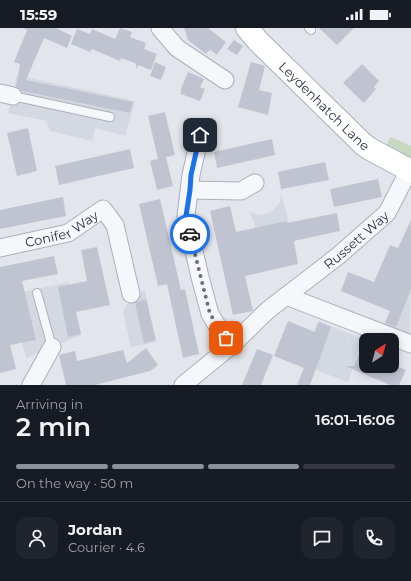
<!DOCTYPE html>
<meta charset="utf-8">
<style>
body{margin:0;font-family:Montserrat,sans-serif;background:#20242c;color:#f1f3f6;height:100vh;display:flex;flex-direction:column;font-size:15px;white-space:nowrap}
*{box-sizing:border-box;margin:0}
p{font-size:13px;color:#9ea1a6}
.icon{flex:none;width:22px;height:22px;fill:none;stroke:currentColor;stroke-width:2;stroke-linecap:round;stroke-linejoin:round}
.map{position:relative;height:357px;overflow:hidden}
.side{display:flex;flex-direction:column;background:#171b24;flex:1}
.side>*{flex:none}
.needle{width:26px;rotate:36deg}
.buttons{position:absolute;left:359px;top:305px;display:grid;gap:8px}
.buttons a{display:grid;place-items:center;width:40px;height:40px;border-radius:8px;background:#171b24;box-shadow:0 2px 10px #0003;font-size:20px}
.pin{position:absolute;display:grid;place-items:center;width:34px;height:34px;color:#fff;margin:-17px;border-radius:8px;box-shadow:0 2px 6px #0006}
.courier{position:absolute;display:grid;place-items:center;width:40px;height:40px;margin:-20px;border:3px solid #1a73e8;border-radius:50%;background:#fff;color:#222;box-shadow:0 1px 5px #0007}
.overview em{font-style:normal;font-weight:600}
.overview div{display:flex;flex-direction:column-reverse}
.overview{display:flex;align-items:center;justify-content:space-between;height:68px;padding:0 16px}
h1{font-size:26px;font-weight:600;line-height:30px}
.bar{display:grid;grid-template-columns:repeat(4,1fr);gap:6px 4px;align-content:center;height:48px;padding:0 16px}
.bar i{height:5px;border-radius:3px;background:#363941}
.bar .active{background:#8c9099}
.bar p{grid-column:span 4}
.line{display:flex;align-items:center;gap:10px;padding:0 16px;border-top:1px solid #363941}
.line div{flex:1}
.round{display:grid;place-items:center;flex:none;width:42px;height:42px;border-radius:12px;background:#20242c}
.status{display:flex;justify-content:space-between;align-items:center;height:28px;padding:0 20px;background:#171b24;direction:ltr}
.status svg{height:11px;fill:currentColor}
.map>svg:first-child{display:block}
</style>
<div class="status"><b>15:59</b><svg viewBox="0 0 49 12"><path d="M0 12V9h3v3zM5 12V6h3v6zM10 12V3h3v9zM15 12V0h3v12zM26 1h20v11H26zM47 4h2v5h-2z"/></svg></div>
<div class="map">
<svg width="411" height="357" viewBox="0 0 411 357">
<rect width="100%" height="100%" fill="#e2e6ec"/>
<path fill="#d4d8e1" d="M17,47L135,73L125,108L95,100L92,113L50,103L46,93L8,85Z
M281,165L292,206L258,214L254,194L249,183L257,187L270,185L280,174Z
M410,231H411L410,307L384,297Z
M69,254L81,307L26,330L9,267Z
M145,262L156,314L131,319L123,284L131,270Z
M318,293L363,311L348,354L302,337Z"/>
<path fill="#c6d7c2" d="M391,109L411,118V135L384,121Z"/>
<path fill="#bfc4d0" d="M23,0H56L72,8L67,20L44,10L26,52L133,74L130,85L22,63L16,59L20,36L14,34L27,2Z
M120,0L132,4L130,9L146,15L144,21L157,26L151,42L138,37L137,41L135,35L121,30L120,33L92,21L90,24L71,16L77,1L90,6L92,1L115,11Z
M184,0H208L226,14L217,27L210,22L206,26L188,12Z
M319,0H354L337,17Z
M234,12L243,18L237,27L227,21Z
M155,34L166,39L161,52L150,48Z
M251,34L265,38L259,62L272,65L268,87L238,79Z
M362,36L379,53L374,59L376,61L364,75L343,55Z
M188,44L204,51L200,59L205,61L200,73L181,66V61Z
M165,84L175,127L166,129L173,158L157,162L150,133L158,131L148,88Z
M28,100L37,143L17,148L7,105Z
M272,111L275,127L217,140L214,124Z
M130,121L134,140L59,157L55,138Z
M325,134L329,152L281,161L278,144Z
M378,151L382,169L334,179L330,161Z
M63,169L66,188L0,201V182Z
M160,171L181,262L185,261L199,326L183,330L167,256L158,258L139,176Z
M230,178L236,204L287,193V195L337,185L340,203L294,213L298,236L245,248L253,283L233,287L210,183Z
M411,192V261L396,299L385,295L390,283L341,263L348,244L374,254L390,217L398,220Z
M97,219L110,277L76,284L81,306L68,309L58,259L87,253L81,222Z
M54,228L58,246L22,253L36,312L10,317L16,341L0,345V239Z
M146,271L156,312L144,315L135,275Z
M288,293L315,304L319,294L331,299L310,357H297L304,340L274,328Z
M366,309V338H396L406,342L399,357H390L345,338H354Z
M146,320L158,337L150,343L95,357H66L59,327L75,323L77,333L123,322L127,335Z
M257,321L273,327L261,357H242Z"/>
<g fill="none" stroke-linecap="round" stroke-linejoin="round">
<g stroke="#aab0ba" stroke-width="10">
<path id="lane" d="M309,0L311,2
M13,68L110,89
M37,265L52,319"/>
</g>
<g stroke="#aab0ba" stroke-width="19">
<g id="street">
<path d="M160,0L177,20L225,52"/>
<path d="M0,65L13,68"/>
<path d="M200,107L191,147L186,188L200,249L210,286L221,304L232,317"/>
<path d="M190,162L241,163L255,155"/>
<path id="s1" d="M0,220L68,205L103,181L115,197L131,266"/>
<path d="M286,268L411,316"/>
<path d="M31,357L52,319"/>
<path id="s2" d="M183,357L232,317L268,282L338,228L387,185L409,142"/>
</g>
</g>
<g stroke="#aab0ba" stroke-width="24">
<g id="secondary">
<path id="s3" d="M247,0L258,13L363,116L370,121L411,143"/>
</g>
</g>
<use href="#lane" stroke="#f6f7fa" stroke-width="8"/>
<use href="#street" stroke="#f6f7fa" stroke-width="17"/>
<use href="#secondary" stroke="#fff" stroke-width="22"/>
</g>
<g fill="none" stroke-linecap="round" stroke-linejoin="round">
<path stroke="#697080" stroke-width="4" stroke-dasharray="0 7.2" d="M190,206L210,286L226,310"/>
<path stroke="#1a73e8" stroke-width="5" d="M190,206L186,188L190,162L191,147L200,107"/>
</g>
<g text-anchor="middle" stroke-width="4" stroke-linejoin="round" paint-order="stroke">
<g font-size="13" fill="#283146" stroke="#f2f5f9">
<text dy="5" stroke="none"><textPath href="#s3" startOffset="110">Leydenhatch Lane</textPath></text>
<text dy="5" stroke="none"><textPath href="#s1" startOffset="65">Conifer Way</textPath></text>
<text dy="5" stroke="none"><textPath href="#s2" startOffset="226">Russett Way</textPath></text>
</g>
</g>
</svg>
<div class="buttons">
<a><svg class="needle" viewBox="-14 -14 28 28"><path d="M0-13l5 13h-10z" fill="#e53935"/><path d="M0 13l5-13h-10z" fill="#9ea1a6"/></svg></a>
</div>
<div class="pin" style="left:226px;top:310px;background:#ea580c"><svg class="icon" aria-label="bag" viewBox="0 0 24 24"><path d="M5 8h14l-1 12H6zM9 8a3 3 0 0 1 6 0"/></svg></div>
<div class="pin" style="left:200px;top:107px;background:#1f2937"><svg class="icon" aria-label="home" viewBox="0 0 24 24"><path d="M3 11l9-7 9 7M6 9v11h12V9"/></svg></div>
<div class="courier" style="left:190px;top:206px"><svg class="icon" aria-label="car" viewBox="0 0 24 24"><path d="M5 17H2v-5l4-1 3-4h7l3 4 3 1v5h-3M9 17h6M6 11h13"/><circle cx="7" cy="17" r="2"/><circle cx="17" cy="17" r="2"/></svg></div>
</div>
<section class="side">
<div class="overview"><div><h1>2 min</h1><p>Arriving in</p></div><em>16:01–16:06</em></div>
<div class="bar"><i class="active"></i><i class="active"></i><i class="active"></i><i></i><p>On the way · 50 m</p></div>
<div class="line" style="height:72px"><a class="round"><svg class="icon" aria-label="person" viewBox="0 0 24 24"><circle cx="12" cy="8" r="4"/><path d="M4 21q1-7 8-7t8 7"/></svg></a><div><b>Jordan</b><p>Courier · 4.6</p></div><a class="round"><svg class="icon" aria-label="chat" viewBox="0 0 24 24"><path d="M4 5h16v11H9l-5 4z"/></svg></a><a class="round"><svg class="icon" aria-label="phone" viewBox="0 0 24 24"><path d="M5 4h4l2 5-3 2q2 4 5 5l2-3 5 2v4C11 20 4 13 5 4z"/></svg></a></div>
</section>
